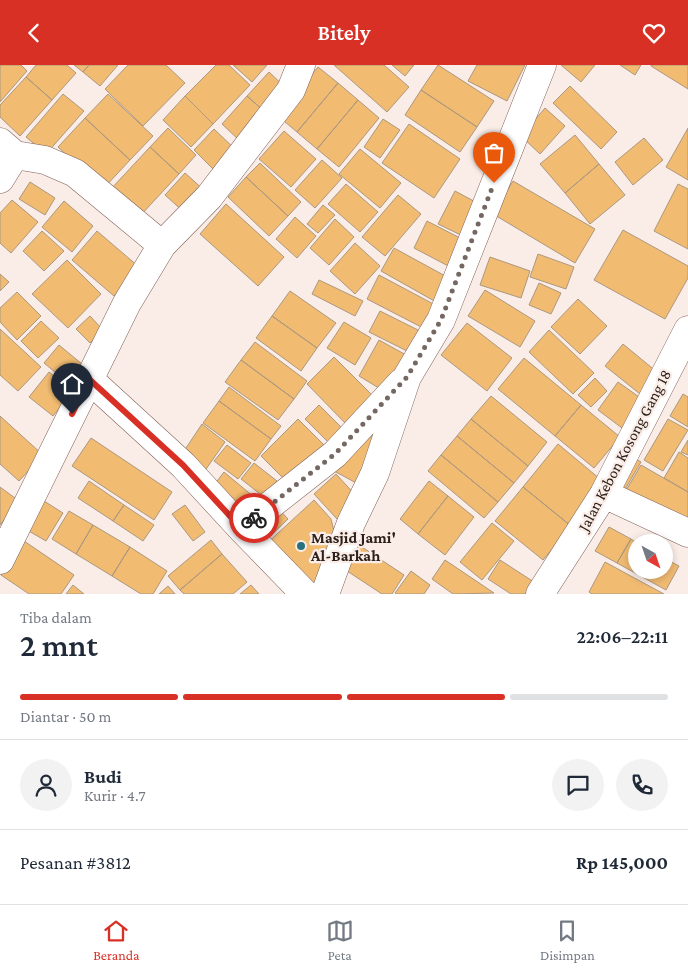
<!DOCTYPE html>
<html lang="id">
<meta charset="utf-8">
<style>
body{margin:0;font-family:"Crimson Pro",serif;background:#f2f2f3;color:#1f2937;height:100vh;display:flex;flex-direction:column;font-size:19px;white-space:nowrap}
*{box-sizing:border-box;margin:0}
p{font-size:16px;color:#747a83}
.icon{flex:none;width:28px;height:28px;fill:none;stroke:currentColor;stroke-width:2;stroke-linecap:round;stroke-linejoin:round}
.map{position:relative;height:529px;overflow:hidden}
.side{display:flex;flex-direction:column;background:#fff;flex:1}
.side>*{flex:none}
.needle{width:32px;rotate:140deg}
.fabs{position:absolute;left:628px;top:469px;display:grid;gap:10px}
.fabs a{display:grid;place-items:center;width:45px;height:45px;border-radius:50%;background:#fff;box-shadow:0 2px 8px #0003;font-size:25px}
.pin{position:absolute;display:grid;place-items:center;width:42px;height:42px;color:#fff;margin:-51px -21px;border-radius:50% 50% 50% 0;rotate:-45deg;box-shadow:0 0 5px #0007}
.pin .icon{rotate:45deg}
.courier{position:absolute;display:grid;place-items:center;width:50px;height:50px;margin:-25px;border:4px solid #d93025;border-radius:50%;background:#fff;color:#222;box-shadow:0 1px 6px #0007}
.head em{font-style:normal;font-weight:600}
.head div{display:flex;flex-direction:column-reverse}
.head{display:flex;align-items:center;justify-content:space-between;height:85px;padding:0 20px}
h1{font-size:32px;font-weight:600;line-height:38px}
.bar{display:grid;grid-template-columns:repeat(4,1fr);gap:8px 5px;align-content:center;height:60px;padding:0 20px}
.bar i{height:6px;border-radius:4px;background:#e0e1e3}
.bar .active{background:#d93025}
.bar p{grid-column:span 4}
.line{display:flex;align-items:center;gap:12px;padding:0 20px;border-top:1px solid #e0e1e3}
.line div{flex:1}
.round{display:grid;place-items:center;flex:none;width:52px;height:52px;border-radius:26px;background:#f2f2f3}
header{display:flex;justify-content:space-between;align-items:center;height:65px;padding:0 20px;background:#d93025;color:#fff;font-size:22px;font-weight:600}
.menu{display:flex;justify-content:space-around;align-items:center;height:70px;border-top:1px solid #e0e1e3;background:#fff;font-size:14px;color:#747a83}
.menu a{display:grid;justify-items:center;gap:2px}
.menu .active{color:#d93025}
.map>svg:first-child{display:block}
</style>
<header><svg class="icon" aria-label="back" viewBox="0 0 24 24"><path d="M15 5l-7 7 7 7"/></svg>Bitely<svg class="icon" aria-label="heart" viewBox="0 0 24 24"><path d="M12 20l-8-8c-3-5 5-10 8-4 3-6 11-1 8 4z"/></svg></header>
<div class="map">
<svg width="688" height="529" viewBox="0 0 688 529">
<rect width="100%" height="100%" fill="#faece7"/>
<path fill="#f1bb72" stroke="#ac987e" d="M0,0H21L27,6L0,37Z
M36,0H67L76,8L52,35L26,12Z
M74,0H89L83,7Z
M89,0H118L100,21L83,7Z
M128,0H166L185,18L143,61L105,24Z
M216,0H229L250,20L213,59L185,31Z
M233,0H267L252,17Z
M334,0H384L409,22L387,47Z
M392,0H414L405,11Z
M438,0L494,36L477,62L421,25Z
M477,0H525L507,36L468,16Z
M561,0H595L581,17Z
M620,0H641L635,10Z
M688,0V24L651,1V0Z
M318,2L338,18L297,67L278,51Z
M269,7L287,24L266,48L247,31Z
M26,12L52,35L20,71L0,52V40Z
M338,18L358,35L317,84L297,67Z
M570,21L617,67L601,84L553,38Z
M421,25L477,62L460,87L405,50Z
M63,29L84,46L46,89L26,72Z
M108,29L153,71L130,95L85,53Z
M185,31L213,59L191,82L163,55Z
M247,31L266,48L240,76L222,59Z
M358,35L379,53L339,102L317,84Z
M545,43L565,61L540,89L521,71Z
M85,53L130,95L103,124L58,82Z
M383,54L400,65L380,93L364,82Z
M409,59L460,94L434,133L382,98Z
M168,63L196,90L179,109L150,82Z
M688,63V115L666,102Z
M214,64L238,87L217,108L194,85Z
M284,66L316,94L291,122L259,94Z
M575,70L599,99L565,128L540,99Z
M644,73L663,95L633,120L615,97Z
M150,82L179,109L139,152L110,125Z
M360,84L401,118L380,143L339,109Z
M322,95L342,113L315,143L295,125Z
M260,98L301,137L288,151L246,112Z
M599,99L625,130L590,159L565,128Z
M185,108L205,126L185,148L165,130Z
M246,112L288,151L269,171L228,132Z
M513,116L595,164L575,198L493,149Z
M30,117L55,133L45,150L19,134Z
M346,119L378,147L360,167L328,139Z
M678,119L688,124V184L654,166Z
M455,126L483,141L467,173L438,159Z
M398,130L421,149L385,191L362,172Z
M12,135L38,157L11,188L0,178V148Z
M64,136L93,161L72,187L42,162Z
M226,139L284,192L258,221L200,169Z
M323,140L335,150L318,168L307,159Z
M295,152L316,171L297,193L276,174Z
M335,154L354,172L329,200L310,183Z
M427,156L466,176L452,203L414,183Z
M623,165L688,201V213L665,254L594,215Z
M42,166L64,186L44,206L23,186Z
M97,166L139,202L114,231L72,195Z
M355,178L380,201L355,229L330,206Z
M394,183L449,213L436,237L381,206Z
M538,189L574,202L566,224L530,212Z
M490,192L530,206L521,233L480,220Z
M67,195L101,229L68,263L32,229Z
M0,209L9,217L0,226Z
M379,210L439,242L427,265L367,234Z
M319,215L363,236L355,251L312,229Z
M539,218L561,228L551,249L529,240Z
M485,225L535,256L520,282L468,251Z
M290,226L336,258L317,283L272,251Z
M17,227L41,251L17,275L0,257V243Z
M578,234L607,261L580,289L551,262Z
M380,246L428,270L417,291L369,267Z
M90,251L103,265L90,278L76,264Z
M272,251L317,283L301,306L256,273Z
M41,256L59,273L38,293L21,276Z
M344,257L371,273L355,300L327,283Z
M467,258L512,293L487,326L441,290Z
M0,264L41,302L18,326L0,310Z
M549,265L594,308L573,329L529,287Z
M379,275L408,291L387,328L359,311Z
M255,277L307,316L294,334L241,295Z
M623,279L663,312L645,333L605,301Z
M59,280L88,304L73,322L44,298Z
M334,292L377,335L350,363L307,319Z
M524,293L581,340L555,371L498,324Z
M241,295L294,334L278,355L225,317Z
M49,307L73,326L53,351L29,332Z
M595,313L607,326L591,342L578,330Z
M618,317L642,334L622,363L598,345Z
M229,322L281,361L271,374L219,336Z
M683,329L688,332V362L670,351Z
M491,331L547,377L528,401L471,354Z
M219,336L271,374L255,396L203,358Z
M319,340L348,369L334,383L305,354Z
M581,340L620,372L594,403L555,371Z
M0,351L43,390L19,416L0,399Z
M391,353L360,420L334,406Z
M298,354L327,383L290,420L261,391Z
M471,354L528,401L514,418L457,371Z
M668,354L688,365L663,406L644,395Z
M202,359L225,377L204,407L182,389Z
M457,371L514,418L498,437L441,390Z
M91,373L172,427L154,455L72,401Z
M688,375V390L681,387Z
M558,379L606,419L571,461L523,422Z
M227,380L251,398L238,414L214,396Z
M679,387L688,393V427L664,413Z
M441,390L498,437L484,453L428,406Z
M629,390L641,397L620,433Z
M254,398L282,420L269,436L241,414Z
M641,400L688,427V467L621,434Z
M224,407L260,437L245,454L211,424Z
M336,409L359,434L337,454L314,429Z
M89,416L124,440L113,456L78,433Z
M429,416L448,431L418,469L400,454Z
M0,422L19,436L0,460Z
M523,422L571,461L543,495L495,456Z
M448,431L474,452L445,490L418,469Z
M314,435L331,454L338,482L330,506L307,529L264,481Z
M44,436L63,448L46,476L27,465Z
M124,440L154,460L143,476L113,456Z
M185,440L205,467L193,476L172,449Z
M275,440L288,454L262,479L249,465Z
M69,446L93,460L76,489L52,474Z
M492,458L514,476L482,515L460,497Z
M93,460L130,482L112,511L76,489Z
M609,462L631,474L617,498L595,486Z
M631,474L637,478L636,505H664V493L679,501L666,525L617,498Z
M211,475L222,489L180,525L168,511Z
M24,476L74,510L61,529H29L1,510Z
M356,478L404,510L392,529H382L341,502Z
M130,482L167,506L153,529H141L112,511Z
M222,489L247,517L233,529H184L180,525Z
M445,495L494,528L453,529L432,514Z
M500,495L534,517L526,529H511L488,514Z
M605,497L664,529H592L589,527Z
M411,506L430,520L424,529H397L395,528Z
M73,520L84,529H66Z
M251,520L259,529H240Z
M168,521L175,529H159Z"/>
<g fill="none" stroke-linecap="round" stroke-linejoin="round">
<g stroke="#806157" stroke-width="29">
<path id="minor" d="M0,77L15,90L45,95L75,108L162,180
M0,114L15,90
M89,314L183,400L241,463L335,389L401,318
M604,429L688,468
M241,463L305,529
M0,495L127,238L162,180L209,132L291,25L301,0
M325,529L351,458L375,408L407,312L441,255L542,0
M540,529L604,429L688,265"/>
</g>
<use href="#minor" stroke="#fff" stroke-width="28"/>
</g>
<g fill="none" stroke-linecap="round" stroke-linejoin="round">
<path stroke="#756762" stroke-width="5" stroke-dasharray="0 9" d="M254,453L335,389L407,312L441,255L494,118"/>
<path stroke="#d93025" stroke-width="6" d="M72,349L89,314L183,400L241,463L254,453"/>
</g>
<circle fill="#29717c" stroke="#faece7" stroke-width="2" cx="301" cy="481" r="5"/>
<g text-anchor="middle" stroke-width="4.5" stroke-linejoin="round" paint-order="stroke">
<g font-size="16" fill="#2d201b" stroke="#faece7">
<text transform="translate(624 385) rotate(-62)" y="6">Jalan Kebon Kosong Gang 18</text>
</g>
<g font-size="16" font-weight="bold" fill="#2d201b" stroke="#faece7" text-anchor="start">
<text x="311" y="478">Masjid Jami'<tspan x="311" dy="18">Al-Barkah</tspan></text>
</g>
</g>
</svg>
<div class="fabs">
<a><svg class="needle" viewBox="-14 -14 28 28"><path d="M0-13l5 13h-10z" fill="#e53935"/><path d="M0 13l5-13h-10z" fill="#747a83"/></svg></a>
</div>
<div class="pin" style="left:494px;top:118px;background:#ea580c"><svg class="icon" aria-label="bag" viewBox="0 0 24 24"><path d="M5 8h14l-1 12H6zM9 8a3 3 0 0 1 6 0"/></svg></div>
<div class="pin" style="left:72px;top:349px;background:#1f2937"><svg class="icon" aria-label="home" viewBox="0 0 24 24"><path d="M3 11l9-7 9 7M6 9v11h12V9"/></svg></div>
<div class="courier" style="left:254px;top:453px"><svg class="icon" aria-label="bike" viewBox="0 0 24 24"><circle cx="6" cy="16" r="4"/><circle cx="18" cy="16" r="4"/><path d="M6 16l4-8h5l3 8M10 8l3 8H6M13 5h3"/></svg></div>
</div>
<section class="side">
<div class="head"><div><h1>2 mnt</h1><p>Tiba dalam</p></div><em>22:06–22:11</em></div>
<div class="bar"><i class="active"></i><i class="active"></i><i class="active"></i><i></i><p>Diantar · 50 m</p></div>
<div class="line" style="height:90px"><a class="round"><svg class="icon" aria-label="person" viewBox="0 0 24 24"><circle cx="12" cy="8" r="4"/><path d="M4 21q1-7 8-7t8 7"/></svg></a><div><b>Budi</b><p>Kurir · 4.7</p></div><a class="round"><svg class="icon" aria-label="chat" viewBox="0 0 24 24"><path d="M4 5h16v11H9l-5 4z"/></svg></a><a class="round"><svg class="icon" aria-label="phone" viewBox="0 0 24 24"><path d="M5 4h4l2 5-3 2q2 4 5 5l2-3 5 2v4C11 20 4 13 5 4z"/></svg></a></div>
<div class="line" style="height:65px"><div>Pesanan #3812</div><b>Rp 145,000</b></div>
</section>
<nav class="menu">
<a class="active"><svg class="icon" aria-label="home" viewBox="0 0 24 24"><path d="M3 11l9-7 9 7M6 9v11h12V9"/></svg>Beranda</a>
<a><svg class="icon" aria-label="map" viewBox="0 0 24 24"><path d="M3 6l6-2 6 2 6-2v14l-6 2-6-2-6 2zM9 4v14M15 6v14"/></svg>Peta</a>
<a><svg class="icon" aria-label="saved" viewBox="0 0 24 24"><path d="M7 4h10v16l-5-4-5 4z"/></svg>Disimpan</a>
</nav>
